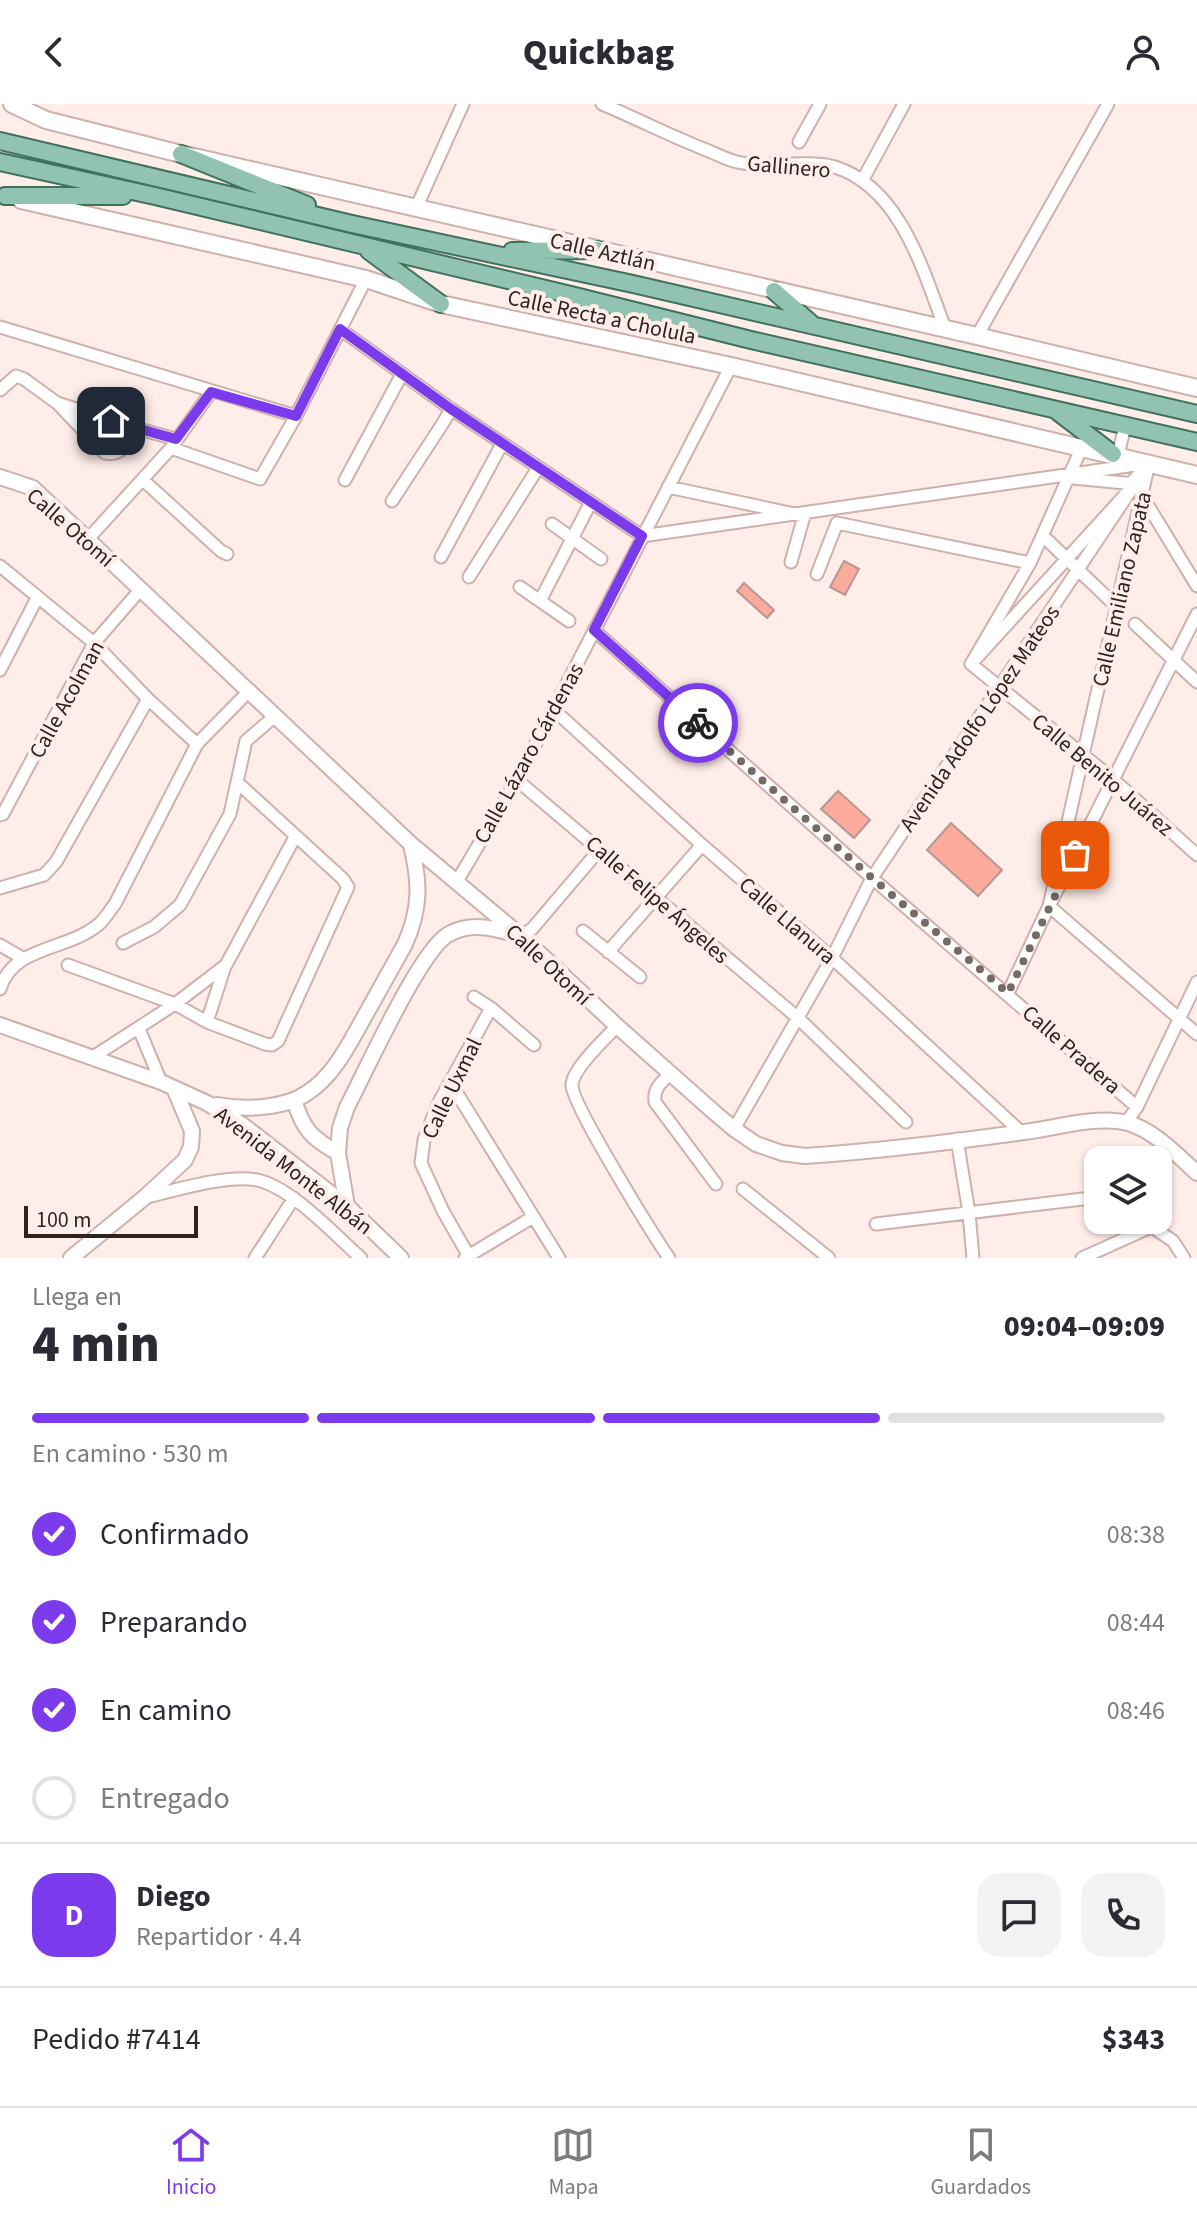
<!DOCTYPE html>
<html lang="es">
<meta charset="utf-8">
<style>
body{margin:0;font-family:"Source Sans 3",sans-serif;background:#f2f2f3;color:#2b2b33;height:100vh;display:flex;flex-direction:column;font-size:30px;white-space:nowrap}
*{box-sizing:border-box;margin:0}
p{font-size:26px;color:#7c7c81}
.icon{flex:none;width:44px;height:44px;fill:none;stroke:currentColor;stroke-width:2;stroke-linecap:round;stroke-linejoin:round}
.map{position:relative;height:1154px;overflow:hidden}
.details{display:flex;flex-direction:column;background:#fff;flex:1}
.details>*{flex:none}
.buttons{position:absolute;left:1084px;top:1042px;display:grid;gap:16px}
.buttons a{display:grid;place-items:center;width:88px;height:88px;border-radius:16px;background:#fff;box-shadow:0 2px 6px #0004;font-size:40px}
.scale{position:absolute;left:24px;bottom:20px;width:174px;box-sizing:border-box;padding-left:8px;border:4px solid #2d2321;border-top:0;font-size:22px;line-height:28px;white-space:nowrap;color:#2d2321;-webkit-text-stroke:6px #ffede9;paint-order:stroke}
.pin{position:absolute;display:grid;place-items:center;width:68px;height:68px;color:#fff;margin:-34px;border-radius:16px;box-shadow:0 4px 12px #0006}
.courier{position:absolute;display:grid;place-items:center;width:80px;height:80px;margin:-40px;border:6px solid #7c3aed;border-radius:50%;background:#fff;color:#222;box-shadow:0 2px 10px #0007}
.headline em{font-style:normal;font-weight:800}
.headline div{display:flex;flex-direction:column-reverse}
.headline{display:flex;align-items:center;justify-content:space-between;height:136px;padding:0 32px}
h1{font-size:52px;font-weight:800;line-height:60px}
.bar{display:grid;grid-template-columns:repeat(4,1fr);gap:12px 8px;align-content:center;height:96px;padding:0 32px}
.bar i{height:10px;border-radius:6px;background:#e1e1e2}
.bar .on{background:#7c3aed}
.bar p{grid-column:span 4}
.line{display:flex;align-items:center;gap:20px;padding:0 32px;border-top:2px solid #e1e1e2}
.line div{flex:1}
.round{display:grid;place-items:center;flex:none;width:84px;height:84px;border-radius:24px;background:#f2f2f3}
ol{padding:0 32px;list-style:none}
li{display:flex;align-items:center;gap:24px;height:88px}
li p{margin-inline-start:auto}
li .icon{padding:8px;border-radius:50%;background:#7c3aed;color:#fff;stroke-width:4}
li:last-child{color:#7c7c81}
li i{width:44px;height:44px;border:4px solid #e1e1e2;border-radius:50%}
header{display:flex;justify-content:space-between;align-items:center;height:104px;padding:0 32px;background:#fff;font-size:36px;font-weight:800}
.menu{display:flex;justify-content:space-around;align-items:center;height:112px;border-top:2px solid #e1e1e2;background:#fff;font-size:22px;color:#7c7c81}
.menu a{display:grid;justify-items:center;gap:4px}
.menu .on{color:#7c3aed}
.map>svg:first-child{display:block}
</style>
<header><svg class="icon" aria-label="back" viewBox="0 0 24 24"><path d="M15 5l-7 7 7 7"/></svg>Quickbag<svg class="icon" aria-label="person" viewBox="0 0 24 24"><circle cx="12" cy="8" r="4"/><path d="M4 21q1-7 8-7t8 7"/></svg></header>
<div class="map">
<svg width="1197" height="1154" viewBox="0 0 1197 1154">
<rect width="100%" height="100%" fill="#ffede9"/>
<path fill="#fcaa9c" stroke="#b39893" stroke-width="2" d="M844,457L859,465L845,491L830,483Z
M744,479L774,506L767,514L737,487Z
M838,687L870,716L854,734L821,705Z
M951,719L1002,766L978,792L927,746Z"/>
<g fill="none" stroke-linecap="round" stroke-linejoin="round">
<g stroke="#ceb1ac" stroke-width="15">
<path id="minor" d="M602,0C638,15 672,33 709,47C718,51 728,56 737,58C767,65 807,55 835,63C901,84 923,167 945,224
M799,38L820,0
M862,77L904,0
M417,102L463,0
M0,223L296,312
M340,225L451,305L642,432L1149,359L1049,802L1197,930
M977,232L1108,0
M0,286L16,272L24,275L57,299L139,325L176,335
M59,301L105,349C122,353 129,337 139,325
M171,344L260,375L296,312L366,175
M1122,358L1118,351L1125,322
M1073,374L1135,380
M143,376L221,447L227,450
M345,376L402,270
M668,383L804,412L791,458
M1141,390L1197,482
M392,397L443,319L451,305
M552,420L601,455
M1043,432L1117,503
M88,435L171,344L211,288
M441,453L502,340
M0,462L94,539L148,595L197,640
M817,470L837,419L1030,459
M469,473L538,364
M520,483L569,517
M540,497L591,398
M1135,520L1197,578
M594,526L872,774L1137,1003
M971,560L1114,676L1197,751
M0,566L37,494
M553,605L702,741L832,854L1022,1029
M517,676L798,914L906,1018
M0,711L3,710L94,539L141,485
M456,779L517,676L731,262
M0,784L44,771L56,758L148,595
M583,827L640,873
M521,832L532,825L600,745
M123,839L154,823L180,801L230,710L246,637L275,612
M0,841L24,855
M608,848L702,741
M68,861L175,900L207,918L265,940L272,941L278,937L348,783L343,775L238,679
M0,885C13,841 68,847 99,820C105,815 110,806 115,800L197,640L250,586
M1008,889L1049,802L1197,510
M474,893L491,904L534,941
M207,918L225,862
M617,922C606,934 572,965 572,981C571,999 654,1132 669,1154
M139,925L161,978
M93,953L175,900L226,861L295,733
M671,969C662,978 653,984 655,998L716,1080
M450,978L559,1154
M1126,1019L1137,1003L1197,878
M734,1025L832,854L872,774L1135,380L1149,359L1133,377L1135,380L971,560L1030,459L1082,343
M957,1035L969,1109L973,1154
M743,1085L829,1154
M147,1093C176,1086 228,1070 257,1076C291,1083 334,1130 361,1154
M1142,1116L1173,1137L1184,1154
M876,1120L1091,1094L1098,1096
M255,1154L294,1094
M465,1154L533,1113
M470,1154L443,1107L421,1059L424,1036L438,1000L491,904
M1082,1154L1153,1122"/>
</g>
<g stroke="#ceb1ac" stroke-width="18">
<path id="tertiary" d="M0,373L33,384L411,740L521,832L617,922L715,1009L734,1025L756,1040L782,1049L805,1052C878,1047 952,1038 1024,1028C1057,1024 1096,1011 1128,1019C1155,1027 1177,1051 1197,1069
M0,921L161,978L207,999L244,1022L347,1102L401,1154
M294,996C303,1025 311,1034 338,1049
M217,1001C244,1006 284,1005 307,989C335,971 350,938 366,910C379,887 392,863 405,840C421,804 420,778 411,741
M347,1102L338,1049L340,1024L347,1003C365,969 421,844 449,830C471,818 493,824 515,830
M71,1154L145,1093L185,1056L191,1043L192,1027L174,984"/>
</g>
<g stroke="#ceb1ac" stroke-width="20">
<path id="secondary" d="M12,0L46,16L181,50L977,232L1197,284
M21,96L366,175L441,200L731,262L1197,371"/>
</g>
<g stroke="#40715e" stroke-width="20">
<path id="primary" d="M0,37L352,120L633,180L1197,310
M181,50L307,101
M0,58L155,92L575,192L751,236L1197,338
M5,92H123
M369,147L441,200
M512,147L598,146
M774,187L813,221
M1058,308L1113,350"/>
</g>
<use href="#minor" stroke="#fff" stroke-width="11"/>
<use href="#tertiary" stroke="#fff" stroke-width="14"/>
<use href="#secondary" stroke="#fff" stroke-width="16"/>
<use href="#primary" stroke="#92c3b2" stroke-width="16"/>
</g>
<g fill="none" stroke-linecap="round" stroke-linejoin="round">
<path stroke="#766a67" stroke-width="8" stroke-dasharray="0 14.4" d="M698,619L872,774L1008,889L1075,751"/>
<path stroke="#7c3aed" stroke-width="10" d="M111,317L176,335L211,288L296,312L340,225L451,305L642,432L594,526L698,619"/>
</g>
<g text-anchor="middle" stroke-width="8" stroke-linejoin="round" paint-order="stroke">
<g font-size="22" fill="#2d2321" stroke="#ffede9">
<text transform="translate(789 62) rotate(5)" y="8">Gallinero</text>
<text transform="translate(603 147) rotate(13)" y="8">Calle Aztlán</text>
<text transform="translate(602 212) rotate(12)" y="8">Calle Recta a Cholula</text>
<text transform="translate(71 423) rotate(41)" y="8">Calle Otomí</text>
<text transform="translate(1121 485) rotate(-77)" y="8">Calle Emiliano Zapata</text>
<text transform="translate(66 595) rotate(-61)" y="8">Calle Acolman</text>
<text transform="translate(979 614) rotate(-56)" y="8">Avenida Adolfo López Mateos</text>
<text transform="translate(528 649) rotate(-61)" y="8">Calle Lázaro Cárdenas</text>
<text transform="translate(1103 670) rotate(40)" y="8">Calle Benito Juárez</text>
<text transform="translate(658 795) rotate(41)" y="8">Calle Felipe Ángeles</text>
<text transform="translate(788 816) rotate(41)" y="8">Calle Llanura</text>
<text transform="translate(549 860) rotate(43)" y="8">Calle Otomí</text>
<text transform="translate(1072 945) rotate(41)" y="8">Calle Pradera</text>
<text transform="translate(451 984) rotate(-64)" y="8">Calle Uxmal</text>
<text transform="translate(294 1066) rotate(38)" y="8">Avenida Monte Albán</text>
</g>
</g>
</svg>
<div class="buttons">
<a><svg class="icon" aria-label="layers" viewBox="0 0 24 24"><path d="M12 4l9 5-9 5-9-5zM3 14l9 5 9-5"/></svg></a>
</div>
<div class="scale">100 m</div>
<div class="pin" style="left:1075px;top:751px;background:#ea580c"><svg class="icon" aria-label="bag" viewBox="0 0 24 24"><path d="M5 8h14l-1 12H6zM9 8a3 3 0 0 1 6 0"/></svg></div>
<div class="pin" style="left:111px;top:317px;background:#1f2937"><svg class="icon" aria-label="home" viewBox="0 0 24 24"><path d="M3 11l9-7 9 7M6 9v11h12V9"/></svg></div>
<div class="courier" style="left:698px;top:619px"><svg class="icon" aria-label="bike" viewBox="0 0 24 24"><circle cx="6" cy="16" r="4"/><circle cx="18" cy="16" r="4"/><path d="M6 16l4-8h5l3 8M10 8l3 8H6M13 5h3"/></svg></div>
</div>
<section class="details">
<div class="headline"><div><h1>4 min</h1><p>Llega en</p></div><em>09:04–09:09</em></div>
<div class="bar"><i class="on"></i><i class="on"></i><i class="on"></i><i></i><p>En camino · 530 m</p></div>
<ol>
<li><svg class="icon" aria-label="check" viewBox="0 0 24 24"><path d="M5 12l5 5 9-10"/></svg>Confirmado<p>08:38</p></li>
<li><svg class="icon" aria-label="check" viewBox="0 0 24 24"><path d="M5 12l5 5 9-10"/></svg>Preparando<p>08:44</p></li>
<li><svg class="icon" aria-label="check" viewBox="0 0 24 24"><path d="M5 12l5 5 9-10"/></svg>En camino<p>08:46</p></li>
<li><i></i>Entregado</li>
</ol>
<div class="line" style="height:144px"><b class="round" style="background:#7c3aed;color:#fff">D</b><div><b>Diego</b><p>Repartidor · 4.4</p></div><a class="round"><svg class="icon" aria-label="chat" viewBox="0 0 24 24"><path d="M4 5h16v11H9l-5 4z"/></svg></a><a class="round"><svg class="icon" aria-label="phone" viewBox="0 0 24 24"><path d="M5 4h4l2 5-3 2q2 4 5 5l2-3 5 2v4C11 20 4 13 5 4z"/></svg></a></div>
<div class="line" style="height:104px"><div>Pedido #7414</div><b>$343</b></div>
</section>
<nav class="menu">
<a class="on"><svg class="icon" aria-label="home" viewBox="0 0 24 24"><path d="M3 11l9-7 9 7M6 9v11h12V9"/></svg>Inicio</a>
<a><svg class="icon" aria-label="map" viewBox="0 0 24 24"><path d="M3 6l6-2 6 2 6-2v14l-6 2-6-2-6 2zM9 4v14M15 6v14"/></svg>Mapa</a>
<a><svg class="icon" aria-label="saved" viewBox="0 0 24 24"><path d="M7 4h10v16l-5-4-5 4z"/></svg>Guardados</a>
</nav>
